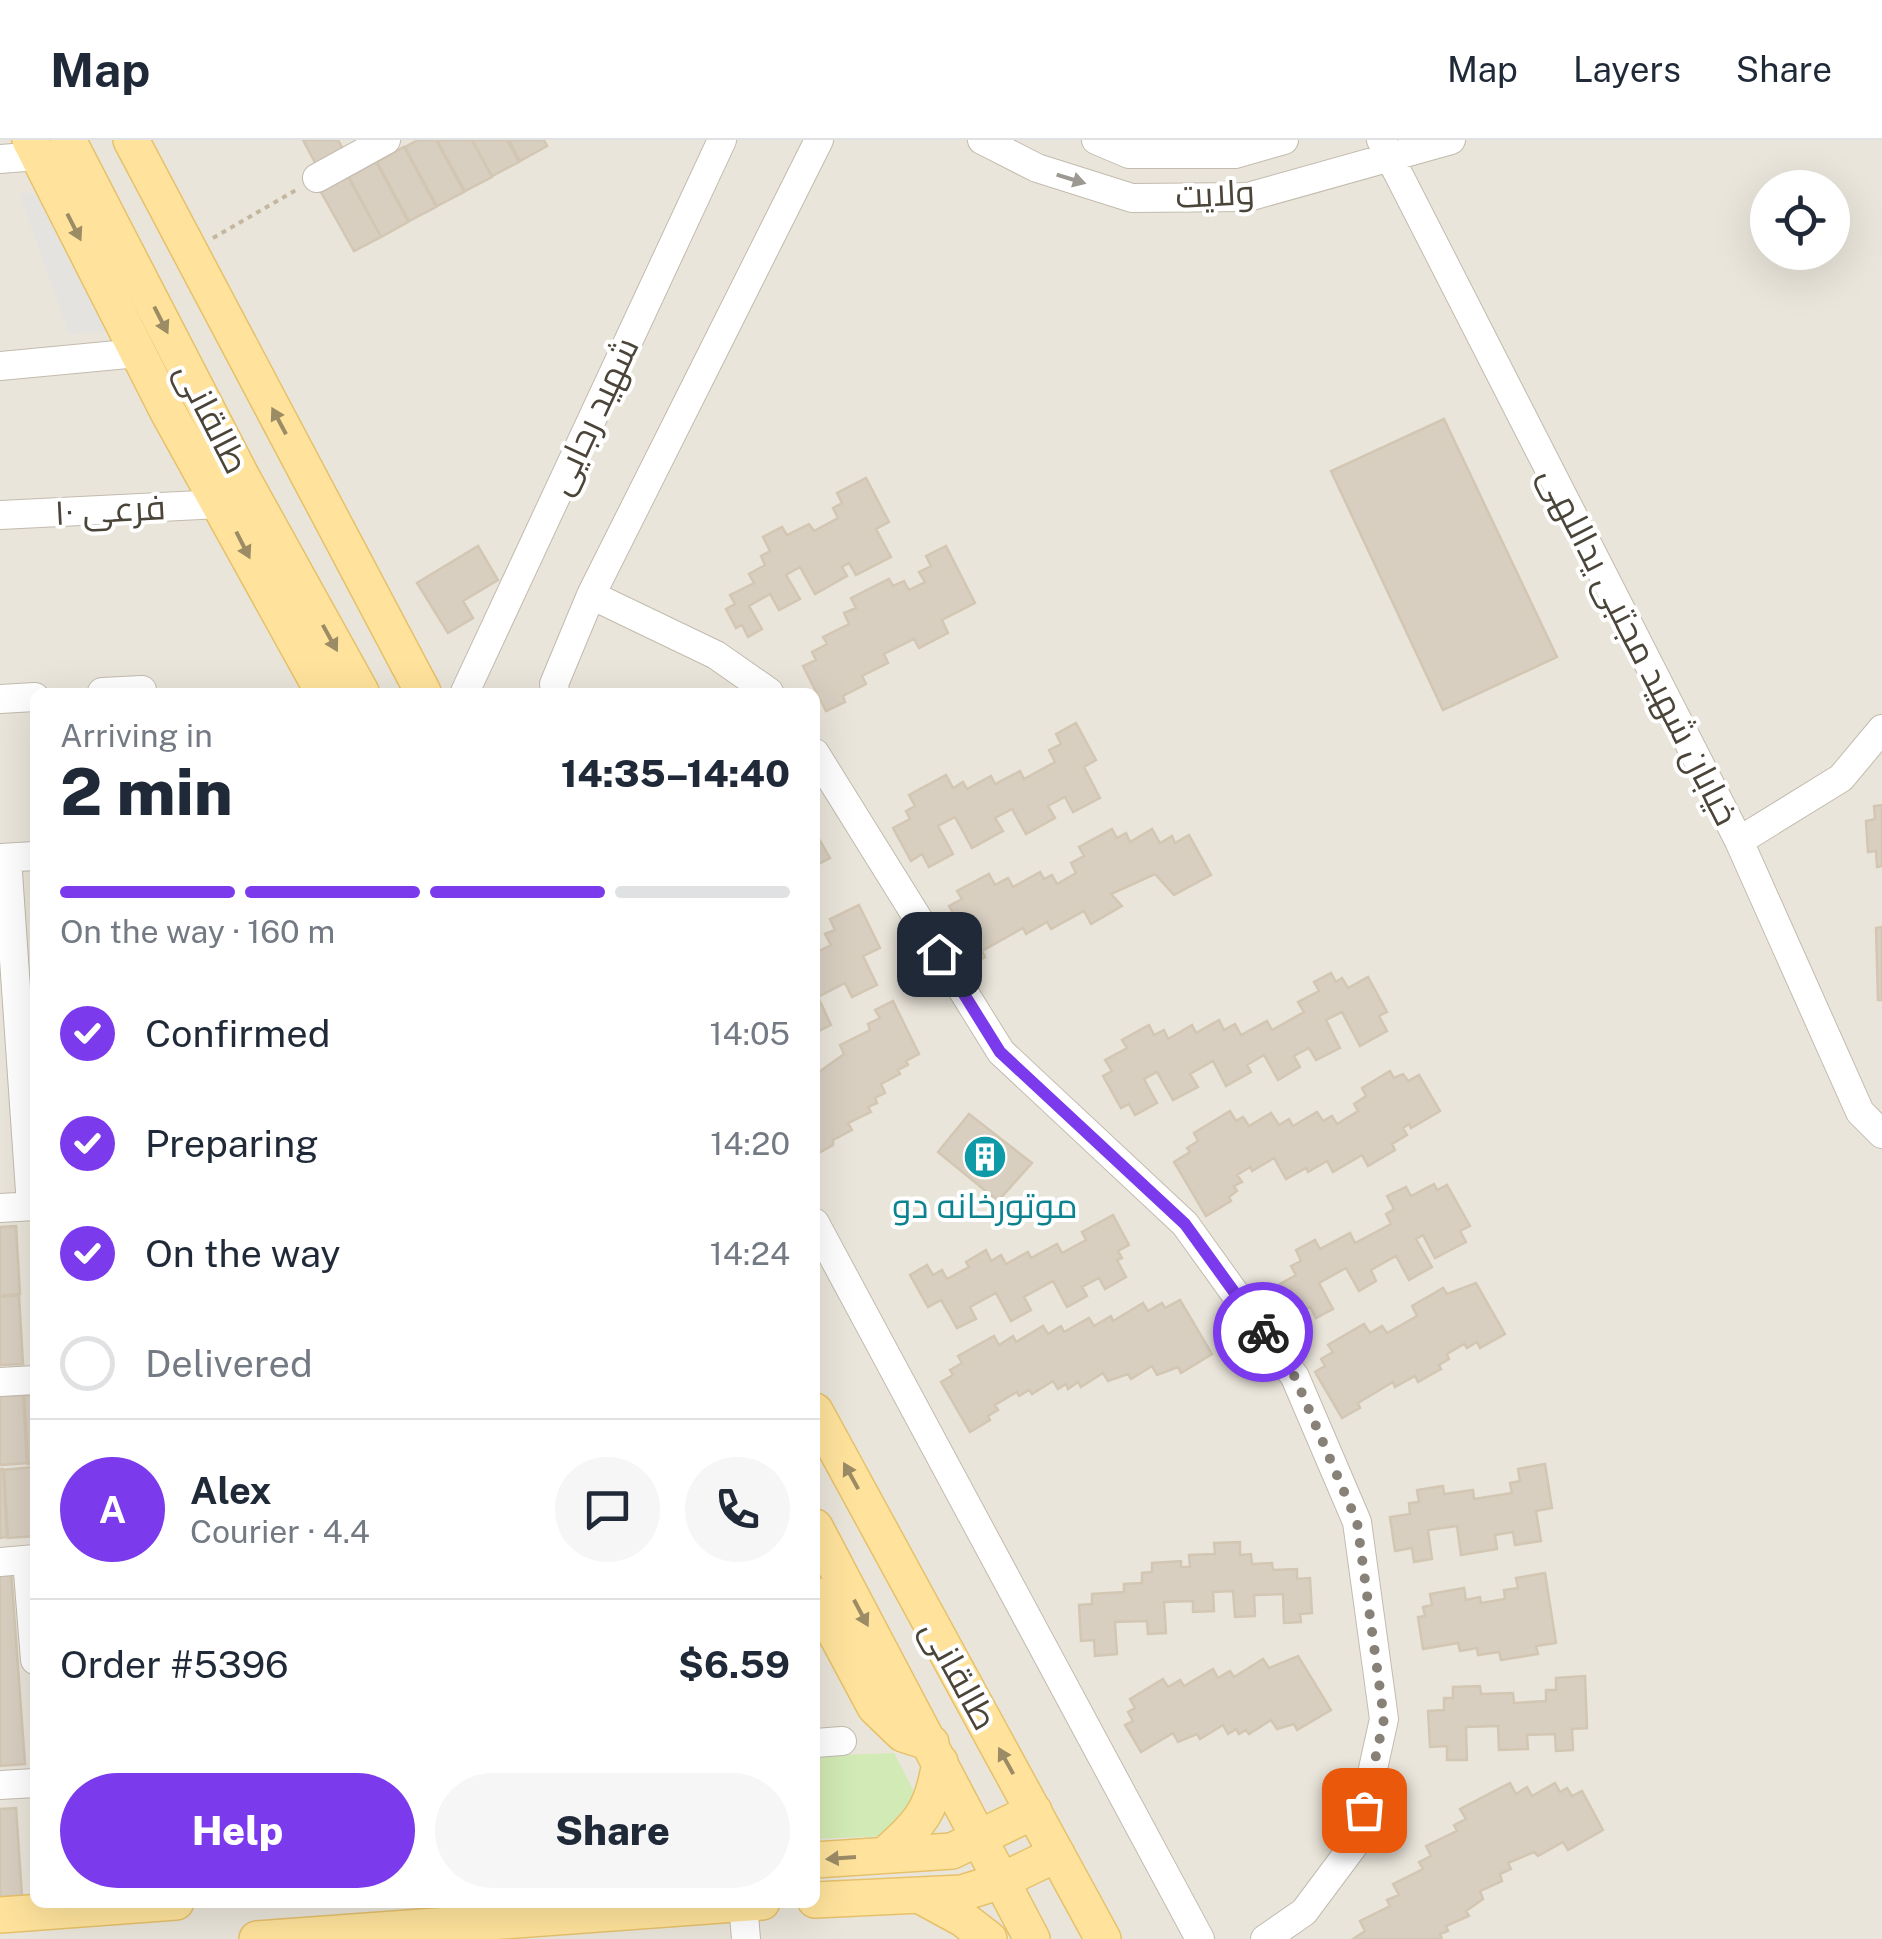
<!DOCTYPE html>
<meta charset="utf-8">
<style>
body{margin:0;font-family:"Public Sans",Cairo,sans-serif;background:#f6f6f7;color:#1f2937;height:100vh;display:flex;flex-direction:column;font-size:38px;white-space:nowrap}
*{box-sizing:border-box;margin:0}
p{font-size:32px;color:#747a83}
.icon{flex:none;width:55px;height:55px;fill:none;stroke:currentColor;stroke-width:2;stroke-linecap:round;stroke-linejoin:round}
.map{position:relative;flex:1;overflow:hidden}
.sheet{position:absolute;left:30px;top:548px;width:790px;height:1220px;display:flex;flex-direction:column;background:#fff;border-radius:15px;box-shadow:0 10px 40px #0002}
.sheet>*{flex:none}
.fabs{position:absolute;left:1750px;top:30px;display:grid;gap:20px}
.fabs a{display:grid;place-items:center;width:100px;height:100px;border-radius:50%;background:#fff;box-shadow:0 10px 40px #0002;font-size:50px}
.pin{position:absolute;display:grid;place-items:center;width:85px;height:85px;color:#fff;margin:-42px;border-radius:20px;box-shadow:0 5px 15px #0006}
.courier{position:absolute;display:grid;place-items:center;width:100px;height:100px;margin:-50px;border:8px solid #7c3aed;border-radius:50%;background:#fff;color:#222;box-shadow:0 2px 12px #0007}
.head em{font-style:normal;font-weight:800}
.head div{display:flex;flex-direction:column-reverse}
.head{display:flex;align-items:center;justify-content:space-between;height:170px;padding:0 30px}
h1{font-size:65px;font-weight:800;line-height:75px}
.bar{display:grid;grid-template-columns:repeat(4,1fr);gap:15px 10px;align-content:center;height:120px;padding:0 30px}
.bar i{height:12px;border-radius:8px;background:#e0e1e3}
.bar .active{background:#7c3aed}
.bar p{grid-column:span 4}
.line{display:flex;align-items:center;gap:25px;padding:0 30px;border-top:2px solid #e0e1e3}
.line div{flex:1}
.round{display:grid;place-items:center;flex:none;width:105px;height:105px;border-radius:52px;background:#f6f6f7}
ol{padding:0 30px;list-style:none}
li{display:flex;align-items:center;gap:30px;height:110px}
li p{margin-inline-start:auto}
li .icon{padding:10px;border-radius:50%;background:#7c3aed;color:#fff;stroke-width:4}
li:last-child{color:#747a83}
li i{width:55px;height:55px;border:5px solid #e0e1e3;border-radius:50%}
.action{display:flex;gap:20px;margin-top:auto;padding:20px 30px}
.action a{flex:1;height:115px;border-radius:60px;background:#7c3aed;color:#fff;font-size:40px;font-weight:800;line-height:115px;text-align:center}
.action a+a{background:#f6f6f7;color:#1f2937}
header{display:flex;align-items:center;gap:60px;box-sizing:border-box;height:140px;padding:0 50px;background:#fff;border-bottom:2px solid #e0e1e3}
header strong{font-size:48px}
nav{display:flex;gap:55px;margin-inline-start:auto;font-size:35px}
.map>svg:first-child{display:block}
</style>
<header>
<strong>Map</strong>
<nav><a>Map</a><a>Layers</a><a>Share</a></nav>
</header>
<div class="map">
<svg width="1882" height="1799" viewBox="0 0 1882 1799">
<rect width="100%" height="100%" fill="#f6f3ec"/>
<path fill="#eae5da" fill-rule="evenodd" d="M0,0H1882V1799H0ZM1768,48H1832V112H1768ZM35,552H815V1762H35Z"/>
<path fill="#d2eab5" d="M894,1613L936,1694L815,1699V1616Z"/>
<path fill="#e5e3e0" d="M19,53H42L107,192L69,194Z"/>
<path fill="#d8cfc1" stroke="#d3c7b4" stroke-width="2.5" d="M303,0H338L345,13L318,28Z
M418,0H436L464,52L437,66L405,7Z
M437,0H472L492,37L465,51Z
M472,0H507L519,22L492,36Z
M509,0H544L547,6L520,21Z
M404,7L436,67L409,81L377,22Z
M376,22L408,82L381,97L349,37Z
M348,37L381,97L354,111L321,52Z
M1444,279L1557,517L1443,570L1331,331Z
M866,338L889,382L876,389L891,417L856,435L849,423L842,427L847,436L815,454L800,427L786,435L800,459L779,470L770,454L749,466L762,489L748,497L742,485L736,488L726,469L735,464L730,455L754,443L749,434L765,425L761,416L770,411L763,397L782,387L787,395L809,384L814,391L838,378L833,368L842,363L837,353Z
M478,406L498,440L463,461L473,478L448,493L417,443Z
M946,406L975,463L942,480L948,493L919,508L914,499L884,514L888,523L862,536L866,544L843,556L845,562L826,571L803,526L816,520L812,512L827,504L823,497L849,484L844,473L856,468L851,458L889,439L893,446L904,441L909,450L925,442L919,432L931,426L926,416Z
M1076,583L1096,620L1084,627L1100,658L1073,672L1065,657L1048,666L1055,678L1026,694L1012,669L995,678L1003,691L972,708L955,677L938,686L953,714L929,727L922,714L911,721L893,688L910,679L906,671L915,666L909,655L946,635L953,648L963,642L967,649L991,636L995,644L1020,631L1024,639L1055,622L1049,610L1061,604L1056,594Z
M1882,665V726L1877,727L1876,711L1868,712L1866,681L1875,679L1874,666Z
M1112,689L1117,698L1126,693L1130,702L1152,689L1160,703L1172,696L1175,703L1189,695L1211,735L1174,755L1155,734L1111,754L1122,766L1091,784L1084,771L1051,789L1047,782L1026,794L1023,788L982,811L985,817L968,827L941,780L953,773L949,766L962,759L957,751L989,734L995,745L1008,738L1013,747L1040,732L1044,739L1052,735L1057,744L1076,733L1071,723L1084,716L1079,707Z
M815,692L830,718L815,726Z
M859,765L880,808L863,816L877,845L852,857L845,843L818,857L831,885L815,893V813L831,805L825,794L835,790L830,779Z
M1882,787V860H1878L1876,788Z
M1331,833L1336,842L1342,838L1348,848L1368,837L1387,872L1379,876L1387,891L1360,906L1342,872L1326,880L1340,908L1316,920L1309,908L1294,916L1300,927L1278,940L1264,915L1247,925L1251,932L1226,946L1213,921L1190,934L1198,947L1173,960L1157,932L1144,939L1157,963L1135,975L1129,964L1121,968L1103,936L1112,931L1105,920L1127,908L1122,900L1149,885L1154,895L1164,890L1168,899L1192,885L1196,893L1219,880L1224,890L1235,884L1241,895L1267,881L1272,890L1304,872L1298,862L1319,851L1314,842Z
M893,861L919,914L906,921L908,925L898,930L900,934L881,944L885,953L875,958L877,963L868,967L871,972L848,983L852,990L833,1000V1005L817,1014L815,935L844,914L840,905L870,890L868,884L880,878L875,870Z
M1390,931L1394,938L1403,934L1408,941L1419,935L1440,971L1411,988L1409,984L1403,988L1407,995L1392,1004L1395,1010L1368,1026L1362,1015L1333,1032L1327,1021L1308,1032L1306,1028L1286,1039L1274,1018L1252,1031L1250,1027L1237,1035L1242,1042L1234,1046L1237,1051L1229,1057L1231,1061L1206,1076L1174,1022L1190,1012L1187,1008L1198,1001L1194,993L1230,971L1236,981L1243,977L1249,986L1271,973L1279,985L1289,979L1293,986L1317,972L1323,981L1332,976L1337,984L1358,971L1354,964L1366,956L1362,948Z
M969,974L1032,1023L998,1061L938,1012Z
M1434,1044L1437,1050L1447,1045L1470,1086L1460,1091L1466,1102L1435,1118L1423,1095L1416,1099L1432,1127L1409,1140L1396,1116L1371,1130L1376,1141L1359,1151L1346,1128L1319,1143L1333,1169L1316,1178L1310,1167L1296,1174L1280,1144L1296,1135L1291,1126L1301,1121L1296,1110L1315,1100L1320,1109L1350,1093L1355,1103L1391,1084L1386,1074L1394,1069L1387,1056L1406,1047L1411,1056Z
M1113,1075L1129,1105L1118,1111L1122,1118L1117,1120L1126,1137L1105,1149L1099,1138L1082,1147L1087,1156L1067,1167L1053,1141L1024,1157L1031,1170L1011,1181L996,1153L970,1167L976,1179L957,1188L941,1160L928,1167L910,1135L927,1125L933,1135L942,1130L947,1139L969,1127L966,1122L986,1110L991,1121L1001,1115L1006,1124L1028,1112L1031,1118L1057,1104L1062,1113L1086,1100L1082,1092Z
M16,1086L20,1154L0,1156V1087Z
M1476,1143L1505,1194L1480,1208L1477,1202L1467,1208L1464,1204L1447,1214L1449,1219L1439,1225L1441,1229L1418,1242L1415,1236L1395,1247L1393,1242L1358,1263L1360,1268L1342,1278L1315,1232L1325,1226L1321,1219L1333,1212L1328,1205L1364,1184L1370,1193L1382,1186L1387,1193L1417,1176L1412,1166L1443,1148L1447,1154Z
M19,1155L23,1224L0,1225V1157Z
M1180,1160L1212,1214L1181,1233L1178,1227L1157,1235L1152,1226L1131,1239L1128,1234L1108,1241L1103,1233L1081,1247L1078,1242L1068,1249L1066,1244L1058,1249L1053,1241L1032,1254L1029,1250L1019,1256L1017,1252L995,1265L998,1270L988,1276L990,1280L970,1292L941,1242L953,1235L950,1230L962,1223L958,1216L994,1196L999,1205L1013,1196L1016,1202L1043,1186L1048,1194L1061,1186L1064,1192L1089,1178L1094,1186L1111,1176L1113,1181L1143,1163L1148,1171L1162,1163L1165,1168Z
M23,1255L27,1323L0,1325V1256Z
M24,1255H35V1323L28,1324Z
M1545,1324L1552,1368L1536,1371L1541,1401L1515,1405L1513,1392L1495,1395L1497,1409L1461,1415L1457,1386L1428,1390L1432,1419L1414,1422L1412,1408L1395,1411L1390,1377L1410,1374L1409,1363L1419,1362L1417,1350L1443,1346L1444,1354L1473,1350L1474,1359L1512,1353L1510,1343L1520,1341L1518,1329Z
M35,1327V1396L8,1398L4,1330Z
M0,1329H3L7,1397L0,1398Z
M1240,1402V1415L1251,1414L1252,1424L1272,1423L1273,1430L1297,1429V1439L1310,1438L1312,1473L1300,1474L1301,1482L1284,1483L1283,1454L1254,1455L1255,1476L1235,1477L1233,1451L1213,1452L1214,1471L1193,1472V1461L1164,1462L1166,1493L1148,1494L1147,1481L1115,1482L1117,1514L1095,1516L1094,1500L1081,1501L1079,1465L1092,1464V1454L1124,1452V1444L1142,1443V1433L1152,1432V1423L1181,1421V1427H1190L1189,1415L1215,1414L1214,1403Z
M0,1430H11L25,1624L0,1626Z
M1545,1433L1556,1503L1536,1506L1538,1514L1501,1520L1499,1512L1478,1515L1477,1508L1460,1511L1458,1503L1423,1509L1418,1477L1425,1476L1423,1467L1432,1465L1430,1454L1464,1448L1466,1460L1480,1457L1481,1463L1505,1459L1504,1450L1518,1448L1516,1438Z
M1298,1516L1331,1570L1297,1590L1294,1584L1277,1589L1271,1580L1249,1594L1246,1590L1239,1594L1236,1589L1228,1594L1223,1585L1200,1599L1197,1594L1178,1602L1173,1593L1141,1612L1125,1585L1133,1581L1128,1572L1135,1568L1130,1559L1163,1539L1168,1547L1180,1540L1184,1546L1213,1529L1218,1538L1230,1531L1234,1537L1263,1519L1269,1528Z
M1585,1536L1587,1588L1572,1589L1573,1610L1556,1611L1555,1594L1527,1595L1528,1609L1499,1610L1498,1586L1466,1587L1467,1620H1447V1606L1430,1607L1428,1571L1444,1570V1558H1453V1547L1480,1546L1481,1554L1513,1553L1514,1563L1546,1561V1550H1556V1538Z
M1510,1643L1516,1654L1527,1647L1532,1656L1555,1643L1560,1652L1567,1648L1572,1656L1582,1651L1603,1690L1568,1710L1563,1702L1538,1716L1534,1712L1508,1723L1511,1729L1500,1734L1502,1741L1480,1751L1483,1759L1466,1771L1469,1776L1446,1786L1448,1791L1440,1794L1442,1799H1353L1365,1791L1360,1781L1390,1766L1387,1760L1399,1755L1393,1744L1423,1729L1419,1722L1431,1716L1426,1706L1457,1691L1454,1685L1466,1679L1460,1669Z
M16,1668L22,1756L0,1757V1669Z"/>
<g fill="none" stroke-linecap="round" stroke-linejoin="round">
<g stroke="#c2bbae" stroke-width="30">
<path id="minor" d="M982,0L1037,28L1132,58L1248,57L1451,0
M1096,0L1129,14H1235L1284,0
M1381,0L1739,701L1860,972L1882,994
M0,19L38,16
M317,38L386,0
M0,226L138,213
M0,375L220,364
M591,455L716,515L769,552
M102,552L142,550
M465,552L722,0
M555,552L554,544L591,455L819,0
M0,559L35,557
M815,613L1001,912L1185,1084L1295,1237L1357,1382L1384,1579L1357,1701L1304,1772L1265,1799
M1739,701L1841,638L1882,589
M0,718L35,716
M7,718L31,1066
M0,1068L35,1066
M815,1083L1200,1799
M0,1242L35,1240
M27,1420L35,1520
M0,1422L35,1419
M815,1603L842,1601
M0,1645L35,1643
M743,1763L746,1799"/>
</g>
<g stroke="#e6c16a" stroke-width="38">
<path id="major" d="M30,0L168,272L323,552
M68,0L243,339L361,552
M131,0L423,552
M815,1271L1103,1799
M815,1387L1032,1799
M815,1455L875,1567L903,1594L931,1603
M885,1715C921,1682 932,1672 940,1622
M815,1720L952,1711L1034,1671
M919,1755L963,1779L989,1799
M815,1760L962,1753L1001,1741L1057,1714
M0,1775L176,1762
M257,1799L762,1762"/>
</g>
<path stroke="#c4b79f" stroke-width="4" stroke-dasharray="5 5" stroke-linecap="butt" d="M213,98L296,50"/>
<use href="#minor" stroke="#fff" stroke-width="28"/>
<use href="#major" stroke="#ffe39c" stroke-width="35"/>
</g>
<defs><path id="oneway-solid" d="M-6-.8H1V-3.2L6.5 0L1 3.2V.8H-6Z" transform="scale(2.5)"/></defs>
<use fill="#9c9892" href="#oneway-solid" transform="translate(1071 39) rotate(17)"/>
<g fill="#9c8c66">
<use href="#oneway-solid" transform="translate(74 87) rotate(63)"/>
<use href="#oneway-solid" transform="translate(161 180) rotate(63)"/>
<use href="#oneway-solid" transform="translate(279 281) rotate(-118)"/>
<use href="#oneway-solid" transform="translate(243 405) rotate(63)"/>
<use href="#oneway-solid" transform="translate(330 498) rotate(61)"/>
<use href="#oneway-solid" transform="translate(851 1336) rotate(-119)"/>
<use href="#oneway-solid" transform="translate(861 1473) rotate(62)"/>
<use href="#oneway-solid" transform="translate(1006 1621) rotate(-119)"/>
<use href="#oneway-solid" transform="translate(841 1718) rotate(176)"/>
</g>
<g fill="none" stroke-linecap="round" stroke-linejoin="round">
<path stroke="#878178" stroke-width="10" stroke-dasharray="0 18" d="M1263,1192L1295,1237L1357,1382L1384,1579L1364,1670"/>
<path stroke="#7c3aed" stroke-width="12" d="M939,814L1000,912L1185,1084L1263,1192"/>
</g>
<defs>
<g id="building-disc" transform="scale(2.25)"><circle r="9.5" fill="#0f9aa8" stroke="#fff"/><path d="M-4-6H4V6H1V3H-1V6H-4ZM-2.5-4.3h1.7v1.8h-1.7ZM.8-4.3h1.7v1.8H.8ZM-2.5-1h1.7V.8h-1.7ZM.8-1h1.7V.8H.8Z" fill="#fff"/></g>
</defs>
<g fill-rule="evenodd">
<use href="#building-disc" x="985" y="1017"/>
</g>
<g text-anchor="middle" stroke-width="8" stroke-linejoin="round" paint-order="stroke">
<g font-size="35" fill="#4b4439" stroke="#fff">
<text transform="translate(1215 54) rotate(-3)" y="12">ولایت</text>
<text transform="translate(593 276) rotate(-65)" y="12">شهید رجایی</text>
<text transform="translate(212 278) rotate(63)" y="12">طالقانی</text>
<text transform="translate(110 370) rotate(-3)" y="12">فرعی ۱۰</text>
<text transform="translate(1639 506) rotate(63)" y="12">خیابان شهید مجتبی یداللهی</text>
<text transform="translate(959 1535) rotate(61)" y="12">طالقانی</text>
</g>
<g font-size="35" fill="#0d838f" stroke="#fff">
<text x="985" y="1078">موتورخانه دو</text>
</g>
</g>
</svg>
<div class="fabs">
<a><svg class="icon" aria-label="locate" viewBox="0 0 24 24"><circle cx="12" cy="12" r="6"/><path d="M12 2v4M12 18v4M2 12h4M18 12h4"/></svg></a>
</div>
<div class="pin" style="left:1364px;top:1670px;background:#ea580c"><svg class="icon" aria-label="bag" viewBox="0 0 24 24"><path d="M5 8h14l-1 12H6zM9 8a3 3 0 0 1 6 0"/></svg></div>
<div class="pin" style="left:939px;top:814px;background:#1f2937"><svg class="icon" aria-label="home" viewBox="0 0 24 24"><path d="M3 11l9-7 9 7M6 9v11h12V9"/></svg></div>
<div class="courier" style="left:1263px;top:1192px"><svg class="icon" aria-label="bike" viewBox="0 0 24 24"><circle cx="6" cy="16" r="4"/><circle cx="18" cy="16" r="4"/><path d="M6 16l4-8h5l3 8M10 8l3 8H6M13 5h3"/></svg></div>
<section class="sheet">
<div class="head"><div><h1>2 min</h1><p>Arriving in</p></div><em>14:35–14:40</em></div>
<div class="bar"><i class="active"></i><i class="active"></i><i class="active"></i><i></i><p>On the way · 160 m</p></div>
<ol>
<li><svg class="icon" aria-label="check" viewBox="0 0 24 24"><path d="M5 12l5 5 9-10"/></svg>Confirmed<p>14:05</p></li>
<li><svg class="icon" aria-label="check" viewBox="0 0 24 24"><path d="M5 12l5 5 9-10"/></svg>Preparing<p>14:20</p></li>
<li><svg class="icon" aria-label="check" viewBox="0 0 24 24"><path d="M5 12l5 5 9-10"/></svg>On the way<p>14:24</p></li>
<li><i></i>Delivered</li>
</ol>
<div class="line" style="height:180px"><b class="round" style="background:#7c3aed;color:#fff">A</b><div><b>Alex</b><p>Courier · 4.4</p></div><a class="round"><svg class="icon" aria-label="chat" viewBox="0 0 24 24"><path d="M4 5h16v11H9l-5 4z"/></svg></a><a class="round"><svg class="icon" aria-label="phone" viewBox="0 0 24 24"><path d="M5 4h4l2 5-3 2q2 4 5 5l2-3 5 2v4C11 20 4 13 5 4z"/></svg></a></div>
<div class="line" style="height:130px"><div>Order #5396</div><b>$6.59</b></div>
<div class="action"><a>Help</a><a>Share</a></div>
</section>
</div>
